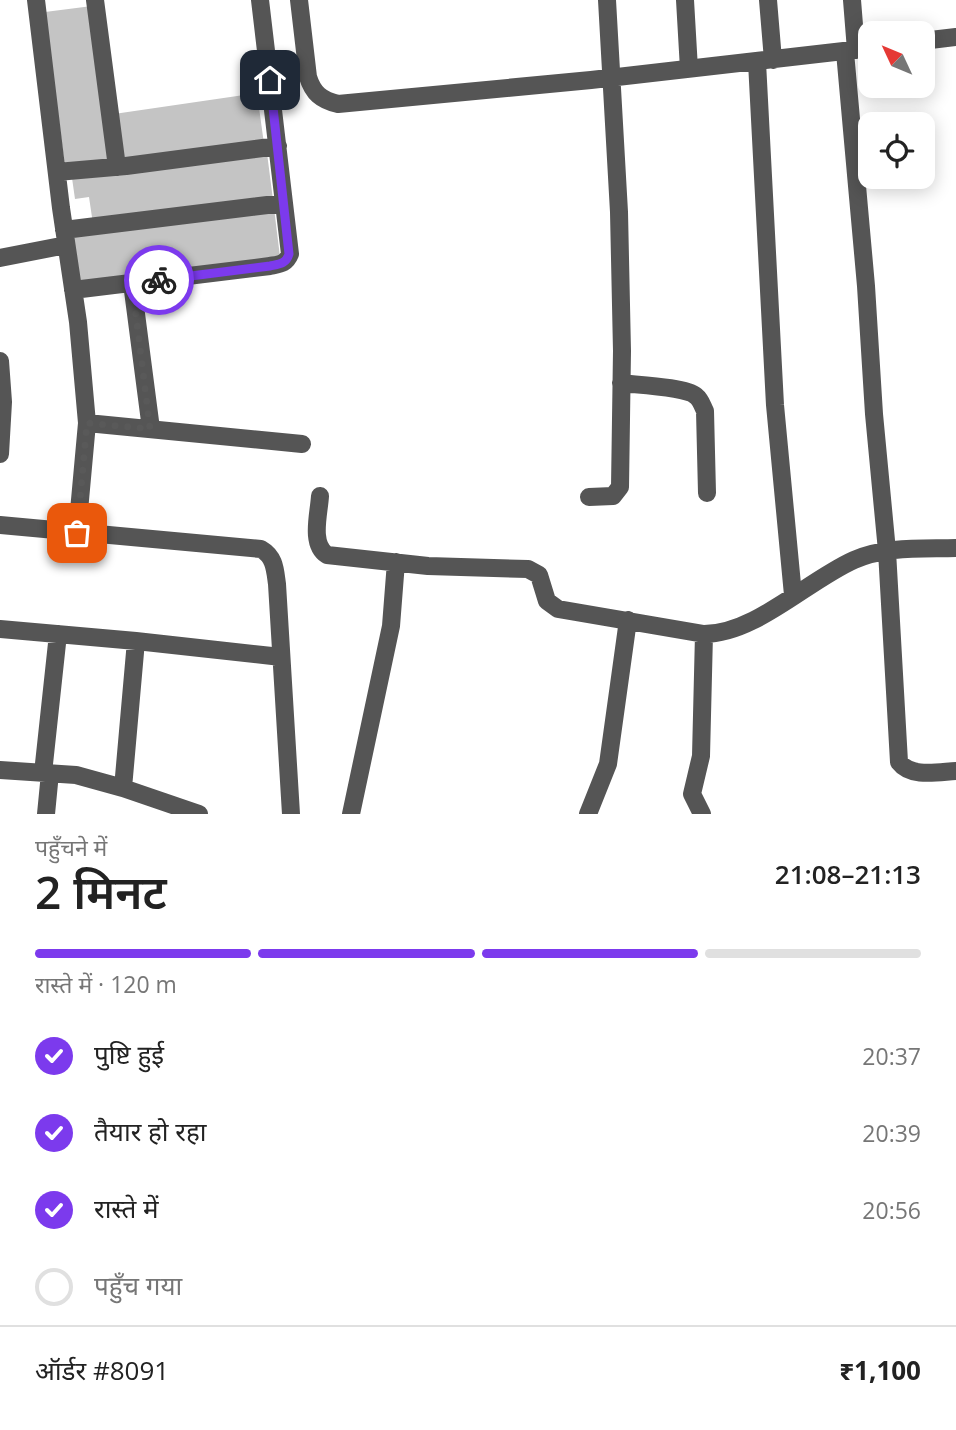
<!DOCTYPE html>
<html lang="hi">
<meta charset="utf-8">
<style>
body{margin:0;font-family:"Open Sans","Noto Sans Devanagari",sans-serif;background:#f2f2f2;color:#222;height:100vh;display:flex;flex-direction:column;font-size:26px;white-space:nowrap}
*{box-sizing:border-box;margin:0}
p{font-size:23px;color:#767676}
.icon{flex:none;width:38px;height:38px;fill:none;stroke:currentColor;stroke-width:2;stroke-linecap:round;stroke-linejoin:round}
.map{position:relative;height:814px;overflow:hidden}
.details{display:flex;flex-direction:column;background:#fff;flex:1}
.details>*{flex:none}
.needle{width:46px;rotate:314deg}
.controls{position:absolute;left:858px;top:21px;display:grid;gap:14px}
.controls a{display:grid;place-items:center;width:77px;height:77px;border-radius:14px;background:#fff;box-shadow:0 4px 18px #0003;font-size:35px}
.pin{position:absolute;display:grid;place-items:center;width:60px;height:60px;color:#fff;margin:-30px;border-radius:14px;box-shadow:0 4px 10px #0006}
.courier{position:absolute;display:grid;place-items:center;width:70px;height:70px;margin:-35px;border:5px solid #7c3aed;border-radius:50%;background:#fff;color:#222;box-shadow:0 2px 9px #0007}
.headline em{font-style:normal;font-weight:600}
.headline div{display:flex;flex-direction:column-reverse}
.headline{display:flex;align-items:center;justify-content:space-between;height:119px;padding:0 35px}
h1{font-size:46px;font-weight:600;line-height:52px}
.bar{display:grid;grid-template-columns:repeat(4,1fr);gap:10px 7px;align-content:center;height:84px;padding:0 35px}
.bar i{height:9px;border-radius:5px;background:#e0e0e0}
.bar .selected{background:#7c3aed}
.bar p{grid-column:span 4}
.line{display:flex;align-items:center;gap:18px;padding:0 35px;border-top:2px solid #e0e0e0}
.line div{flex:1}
ol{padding:0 35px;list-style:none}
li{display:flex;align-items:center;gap:21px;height:77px}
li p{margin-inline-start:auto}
li .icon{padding:7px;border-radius:50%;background:#7c3aed;color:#fff;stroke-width:4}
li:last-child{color:#767676}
li i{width:38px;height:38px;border:4px solid #e0e0e0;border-radius:50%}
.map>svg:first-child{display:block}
</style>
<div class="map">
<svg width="956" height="814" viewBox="0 0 956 814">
<rect width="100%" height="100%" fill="#fff"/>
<path fill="#c4c4c4" d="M92,6L113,162L65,168L45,12Z
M257,93L264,144L121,164L114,114Z
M267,153L273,200L93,224L89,197L75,199L72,178Z
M274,208L280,257L78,281L72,233Z"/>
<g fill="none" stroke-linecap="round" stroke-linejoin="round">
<path stroke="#555" stroke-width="18" d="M36,0L61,208L78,322L87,423
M95,0L117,167
M299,0L308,77C313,93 321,100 338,104L591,80L870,48
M685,0L689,69
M768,0L773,60
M852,0L856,50
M922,41L956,37
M845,52L866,286L874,414L887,551L899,762C911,778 938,772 956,771
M757,62L775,405L793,595
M57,172L126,166L278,146
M64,230L284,203
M0,258L66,245
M132,283L151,429
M73,290L270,266C280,264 286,264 290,254L260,0
M0,361L3,402L0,454
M621,383C637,385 686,387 696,396C701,400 702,405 705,411L707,493
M320,496C319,514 310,544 327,555L428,566L528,569L539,575L547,601L558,609L704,634C755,634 807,581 854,560C885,546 923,549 956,548
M589,497L613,496L620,487L622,351L619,212L607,0
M0,525L261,549C275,557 275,570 277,584L291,814
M77,533L87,423L302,444
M0,629L136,641L281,657
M0,770L76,775L123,788L199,814
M43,773L58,634
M123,788L136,641
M46,814L50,773
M351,814L391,626L396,562
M588,814L608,764L628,620
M702,814L692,794L701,756L704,634"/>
</g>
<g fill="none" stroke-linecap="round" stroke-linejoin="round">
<path stroke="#595959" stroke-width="7" stroke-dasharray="0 12.6" d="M77,533L87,423L150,429L132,283L159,280"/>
<path stroke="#7c3aed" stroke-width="9" d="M159,280L270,266C280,264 286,264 289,254L270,80"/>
</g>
</svg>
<div class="controls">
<a><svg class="needle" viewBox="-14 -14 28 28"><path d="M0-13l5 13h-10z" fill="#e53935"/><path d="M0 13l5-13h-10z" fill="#767676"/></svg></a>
<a><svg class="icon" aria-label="locate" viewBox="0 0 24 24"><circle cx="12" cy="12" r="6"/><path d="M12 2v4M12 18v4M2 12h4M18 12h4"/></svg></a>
</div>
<div class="pin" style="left:77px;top:533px;background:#ea580c"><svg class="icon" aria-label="bag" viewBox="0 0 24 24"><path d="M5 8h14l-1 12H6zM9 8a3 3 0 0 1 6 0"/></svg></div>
<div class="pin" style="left:270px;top:80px;background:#1f2937"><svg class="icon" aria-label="home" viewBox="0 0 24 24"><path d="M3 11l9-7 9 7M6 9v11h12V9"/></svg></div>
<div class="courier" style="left:159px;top:280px"><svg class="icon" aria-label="bike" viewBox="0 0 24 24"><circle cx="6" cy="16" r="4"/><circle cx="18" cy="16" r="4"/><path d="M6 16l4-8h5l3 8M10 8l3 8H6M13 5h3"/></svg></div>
</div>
<section class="details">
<div class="headline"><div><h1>2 मिनट</h1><p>पहुँचने में</p></div><em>21:08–21:13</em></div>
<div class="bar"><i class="selected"></i><i class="selected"></i><i class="selected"></i><i></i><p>रास्ते में · 120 m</p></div>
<ol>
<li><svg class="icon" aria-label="check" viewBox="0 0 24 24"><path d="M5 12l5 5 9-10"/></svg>पुष्टि हुई<p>20:37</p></li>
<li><svg class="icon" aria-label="check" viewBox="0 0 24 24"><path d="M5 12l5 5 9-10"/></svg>तैयार हो रहा<p>20:39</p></li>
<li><svg class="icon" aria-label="check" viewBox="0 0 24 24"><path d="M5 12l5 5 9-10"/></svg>रास्ते में<p>20:56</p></li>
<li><i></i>पहुँच गया</li>
</ol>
<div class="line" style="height:91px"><div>ऑर्डर #8091</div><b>₹1,100</b></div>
</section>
